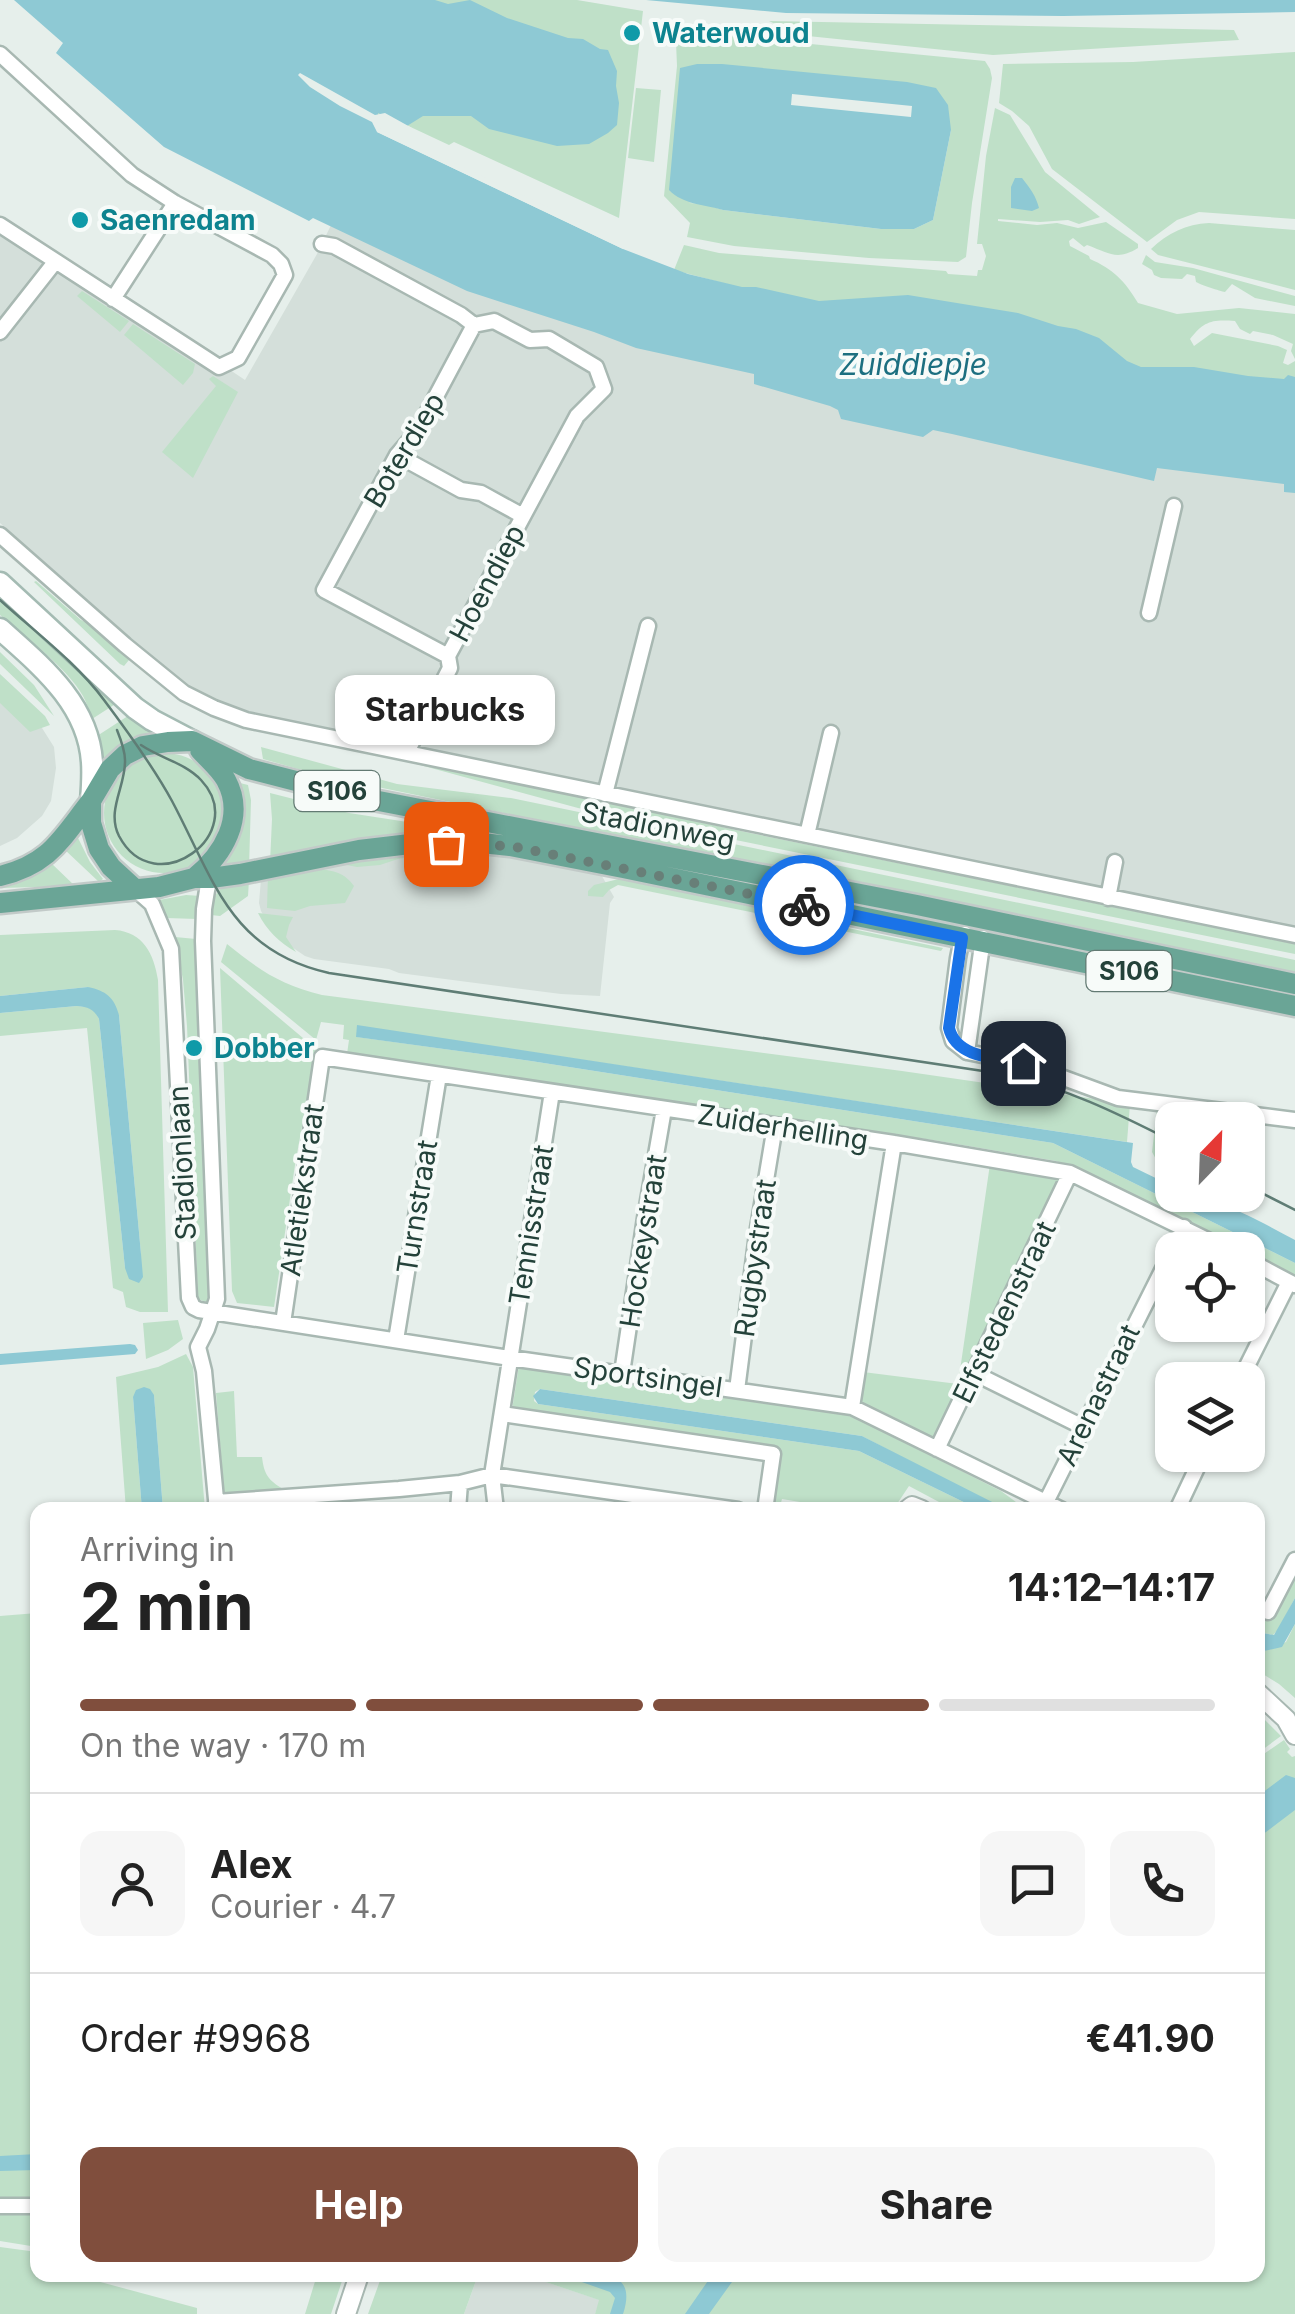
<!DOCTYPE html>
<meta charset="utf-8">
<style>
body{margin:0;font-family:Inter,sans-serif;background:#f6f6f6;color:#222;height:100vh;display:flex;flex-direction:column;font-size:38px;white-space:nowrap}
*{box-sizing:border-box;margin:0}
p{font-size:32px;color:#767676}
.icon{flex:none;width:55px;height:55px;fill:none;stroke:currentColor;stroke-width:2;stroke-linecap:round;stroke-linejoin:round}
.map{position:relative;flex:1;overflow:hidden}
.panel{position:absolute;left:30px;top:1502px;width:1235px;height:780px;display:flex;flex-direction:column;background:#fff;border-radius:20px;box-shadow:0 2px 8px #0004}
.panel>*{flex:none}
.needle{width:65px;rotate:23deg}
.controls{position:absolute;left:1155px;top:1102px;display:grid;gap:20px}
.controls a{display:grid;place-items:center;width:110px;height:110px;border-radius:20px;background:#fff;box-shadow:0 2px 8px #0004;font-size:50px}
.pin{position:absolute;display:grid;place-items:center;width:85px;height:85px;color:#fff;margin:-42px;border-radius:20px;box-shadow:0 5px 15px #0006}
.courier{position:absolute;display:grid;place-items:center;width:100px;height:100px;margin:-50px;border:8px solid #1a73e8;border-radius:50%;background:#fff;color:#222;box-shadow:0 2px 12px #0007}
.bubble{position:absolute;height:70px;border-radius:20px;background:#fff;box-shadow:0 2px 8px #0004;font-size:32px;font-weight:700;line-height:70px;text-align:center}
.summary em{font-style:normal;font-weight:700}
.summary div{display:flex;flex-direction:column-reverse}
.summary{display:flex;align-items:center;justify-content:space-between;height:170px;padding:0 50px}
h1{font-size:65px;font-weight:700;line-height:75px}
.bar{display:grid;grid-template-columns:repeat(4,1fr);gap:15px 10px;align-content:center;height:120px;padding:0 50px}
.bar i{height:12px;border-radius:8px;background:#e0e0e0}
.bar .on{background:#804e3d}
.bar p{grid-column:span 4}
.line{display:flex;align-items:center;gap:25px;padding:0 50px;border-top:2px solid #e0e0e0}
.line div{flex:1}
.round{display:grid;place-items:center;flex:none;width:105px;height:105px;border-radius:20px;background:#f6f6f6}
.cta{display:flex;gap:20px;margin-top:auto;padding:20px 50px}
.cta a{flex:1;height:115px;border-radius:20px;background:#804e3d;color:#fff;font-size:40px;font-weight:700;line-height:115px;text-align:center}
.cta a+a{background:#f6f6f6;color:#222}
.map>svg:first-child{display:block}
</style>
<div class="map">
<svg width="1295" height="2314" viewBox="0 0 1295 2314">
<rect width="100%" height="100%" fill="#e6efeb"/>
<path fill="#d4dfda" d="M347,192L1295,461V926L771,822L465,758L396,747L238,711L185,686L0,523V216L245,380L317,254Z
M0,682L37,720L54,747L56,768L51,801L42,816L17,838L0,846Z
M468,849L599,871L614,897L610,903L600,996L561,994L399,973L389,969L314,959L305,956L280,939L270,927L261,911L259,903L261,879L330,863Z
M478,2275H525L600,2300L595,2314H464Z"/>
<path fill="#bfe0c8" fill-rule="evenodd" d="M330,0H577L643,11L619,218L454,142L449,145L402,123L398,118L375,115Z
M769,21L1234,30L1239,40L993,55L798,35Z
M687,32L985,61L990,69L992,78L972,203L966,257L958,262L869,258L734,246L687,237L690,223L664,196L677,66L676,42L680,35ZM951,130L933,220L914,229H881L723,210L704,204L689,203Z
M1295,52V219L1199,212L1177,220L1147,242L1052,169L1029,126L1012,111L999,103L1003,64L1133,62Z
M636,88L661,90L654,162L628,158Z
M995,108L1010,115L1045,172L1100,217L1079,224L1068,220L1040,222L998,219V221L1037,225L1057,223L1078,228L1106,222L1138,244V248C1117,261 1109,253 1087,245L1084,247L1073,238L1069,241L1070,246L1089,256L1090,259C1113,269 1125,281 1138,303L1177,314L1239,308L1295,314V359L1291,351L1293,344L1273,335L1253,331L1250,334L1240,329L1235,321C1212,319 1204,321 1190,339L1194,346L1212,333L1278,346L1287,350L1283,363L1288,365L1295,361V386L1141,368L870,322L674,270L684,245L719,253L946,271L948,274L977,276L978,270H982L986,256L982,244H977L986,156Z
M1209,223L1295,230V290L1158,255L1151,249C1168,233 1186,224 1209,223Z
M1146,255L1155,262L1193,268L1295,296V306L1255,298L1232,284L1225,292C1220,291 1201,285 1196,282L1195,276L1187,274L1182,279L1161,278L1154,275L1152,270L1142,264Z
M82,291L129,321L120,332L77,296Z
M133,324L195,364L193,373L183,385L124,335Z
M213,376L238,392L193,478L162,452L216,386L209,379Z
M36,581L81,620L88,623L129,657V660L124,666L120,664L34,582Z
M0,592L120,701L92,719C89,711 87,703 83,696C69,670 23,634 0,615Z
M0,652L34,685L54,716L0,664Z
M0,674L45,716L50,725L30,732L0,703Z
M134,712L169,737L124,744L103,760L97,736Z
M261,747L397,784L511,798L1295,960V976L319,775L263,759Z
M104 813a60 60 0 1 1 120 0a60 60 0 1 1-120 0Z
M409,759L750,833L1295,944V954L578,808L409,762Z
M236,782L248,785L251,800L249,867L219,872L232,848Z
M270,793L349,813L512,838L270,863L272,819Z
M76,834L90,862L103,879L99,882L64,849Z
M440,850L452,855V859L412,857L398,859L380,865L357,867L331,862Z
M50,862L75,886L0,888L31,876Z
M318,869C334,871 344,872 354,886L345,903L310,906L295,911L267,908L268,874Z
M627,877L731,897L762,910L943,948L941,951L618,885L609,890L603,897L588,896V891L594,885Z
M249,880L248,896L220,916L211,915C214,887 222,884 249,880Z
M186,895L201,896L197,919L166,918L154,901Z
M258,913L293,917L289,925L286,937L296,952C279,942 267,931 258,913Z
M115,930C143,932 154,954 158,980L168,1312H140L126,1307L123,1292L113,1288L87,1028L0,1036V1013L77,1006L87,1007L95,1011L99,1019L125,1268L141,1254L119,1015L88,987L0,996V935Z
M175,937L196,939L200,1105L210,1256V1300L206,1302L198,1299L187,1026L183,980Z
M227,944C259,970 281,985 322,995L902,1071L1130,1104L1127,1142L357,1026V1037L531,1061L1053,1143L1295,1263V1276L1248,1252V1250H1243L1108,1183L1056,1161L939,1141L347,1054L349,1040L343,1039L344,1025L321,1022L316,1040L221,962Z
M220,968L316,1049L295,1165L274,1307L237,1303L232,1291Z
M1157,1109L1230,1119L1172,1120V1168L1157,1161L1152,1152Z
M990,1164L1063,1178L989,1329L931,1440L859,1403L863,1372L958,1384Z
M178,1320L183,1339L168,1350L146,1359L143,1323Z
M186,1354L193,1367L205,1510H163L154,1395L133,1397L142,1510H126L116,1377L158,1367Z
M519,1365L850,1415L1001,1491L1024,1508V1510H1002L862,1436L540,1389L535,1392L534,1401L538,1404L859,1451L980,1510H954L909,1486L893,1510H824V1506L782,1499L779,1510L773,1509L781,1451L512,1410Z
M234,1391L237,1457H262C264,1474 268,1480 283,1489L224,1494L216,1393Z
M1295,1571V1598L1278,1630L1273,1635L1258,1632V1613L1273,1618Z
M37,1613V2158L0,2159V1616Z
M1295,1624V1698L1279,1684L1258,1671V1648L1264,1651L1286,1642Z
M1258,1713L1281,1736L1262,1750L1258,1747Z
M1284,1740L1290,1749L1287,1752L1292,1757L1295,1756V2314H595L599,2300L525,2275H1258V1758Z
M37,2166V2201L0,2202V2169Z
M37,2210V2247L0,2241V2211Z
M0,2247L37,2252L38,2275H90L93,2280L197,2308V2314H0Z
M317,2275H344L331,2314H305Z
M382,2275H478L464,2314H368Z"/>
<path fill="#8ec9d4" d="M14,0H435L448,4L470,0L507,18L568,38L583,39L600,49L608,50L617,71L616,86L619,103L617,125L608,133L589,144L557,146L489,129L471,116H423L407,126L378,113L377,132L623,249L688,274L742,287H756L819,301L908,295L1018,313L1058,326L1076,329L1099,338L1127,361L1141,367H1194L1248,376L1284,379L1288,375L1295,377V493L1284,492V484L1157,468L1154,481L952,434L933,430L923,437L841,419L838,410L830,406L754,384V374L636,348L594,332L467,291L313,218L309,221L164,147L56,53L63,43Z
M646,0H1295V12L1063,16L786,13Z
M697,64H722L907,82L936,88L948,105L951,130L933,220L914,229H881L723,210C703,204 684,205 669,190L680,68Z
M1015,178H1022C1030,188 1036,196 1039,208L1032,211L1011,208V187Z
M88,987C106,991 114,997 119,1015L141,1254L143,1277L139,1283L129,1279L125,1268L99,1019C94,1009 88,1007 77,1006L0,1013V996Z
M357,1025L1133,1143L1131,1162L1133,1167L1172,1186V1195C1216,1195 1257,1220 1295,1240V1263L1053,1143L531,1061L356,1037Z
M130,1344L135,1345L138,1350L135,1354L0,1365V1354Z
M144,1387L150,1389L154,1395L163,1510H142L133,1397L136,1390Z
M540,1389L862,1436L1000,1506L1002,1510H980L859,1451L538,1404L533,1396Z
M1295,1598V1624L1282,1647L1264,1651L1258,1648V1632L1274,1635Z
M1286,1775L1295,1778V1810L1258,1838V1796Z
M37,2154V2170L0,2171V2156Z
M562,2275C594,2275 639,2266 623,2314H610L615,2298L610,2292Z
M712,2275H737L709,2314H685Z"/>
<path fill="#e6efeb" d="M300,73L375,115L385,113L412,128L405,130L384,118L378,120L380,128L588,226L622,243L623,249L377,132L372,122L340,106L310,87L298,75Z
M792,94L912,106L911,117L791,105Z"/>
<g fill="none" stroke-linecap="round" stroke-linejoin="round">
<g stroke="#a8b8b2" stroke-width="19">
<path id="minor" d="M0,54L132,175L175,203L272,255L281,264L285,275L238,358L219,367L0,225
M322,244L334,246L461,315L474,325
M113,299L175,203
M0,332L55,262
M397,455L461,490L481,493L523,516
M0,535L125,645L184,693L214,708L246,720L1295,935
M1149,613L1174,506
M407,752L450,668L448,656L577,416L604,389L596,367L549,339L530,340L494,321L474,325L417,432L397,455L324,590L448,656
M605,794L648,626
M807,835L831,733
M210,872L204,909L203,941L217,1299L207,1329L198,1347L204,1371L217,1510
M135,889L152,904L171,949L189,1298L193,1307L199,1310L510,1358L852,1407L1062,1510
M1108,898L1115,862
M965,934L962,938L958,958L949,1028L953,1041L967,1052L1023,1063L1118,1098L1295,1120
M967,1052L983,938
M1248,1260L1295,1285
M283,1323L322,1057L894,1143L1070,1173L1228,1250
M396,1340L439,1075
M622,1373L645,1218L664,1109
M974,1373L1083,1427
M1240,1380L1289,1282
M737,1390L757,1234L775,1126
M852,1407L894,1143
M502,1414L773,1454L765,1510
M937,1449L1070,1173
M216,1502L399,1489L460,1483L492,1475L738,1510
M1043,1508L1184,1227
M458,1510L460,1483
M496,1510L492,1475L552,1092
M1177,1510L1203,1455
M1258,1607L1268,1612L1295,1560
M0,2206H38"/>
</g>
<g stroke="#a8b8b2" stroke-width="22">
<path id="tertiary" d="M907,1510L912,1506L922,1510
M1258,1693L1286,1719L1295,1735
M346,2314L359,2275"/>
</g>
<g stroke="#a4bbb3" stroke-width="25">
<path id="secondary" d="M0,583L135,708L152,720L192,741
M0,629C40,665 88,703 92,762C93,775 92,788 91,801"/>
</g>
<g stroke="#c2cac8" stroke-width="25">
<path id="primary" d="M0,876C50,864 61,839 91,801
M194,878C223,855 246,817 226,780C220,769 208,759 200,750
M135,889L111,867L99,849L91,823V801L110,769L125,755L143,746L168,742L192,741L249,769L358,797L917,905L1295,984
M0,903L159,887L194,878H211L240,874L359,850L410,844L482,843L510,846L623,868L1295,1006"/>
</g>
<use href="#minor" stroke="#fff" stroke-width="14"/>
<use href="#tertiary" stroke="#fff" stroke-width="18"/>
<use href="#secondary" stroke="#fff" stroke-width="20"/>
<use href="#primary" stroke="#6aa596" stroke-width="20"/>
<path stroke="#5f7d75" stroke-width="2.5" d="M0,600C34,631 77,663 104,700C128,732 153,766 172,801C214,880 230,951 329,973L1003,1074C1064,1087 1117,1113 1172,1141
M117,730C121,740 125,750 125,760C126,786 106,810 119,836C155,904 251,833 201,780C185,763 160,758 141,745
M1248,1186L1295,1210"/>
</g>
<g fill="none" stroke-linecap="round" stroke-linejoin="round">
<path stroke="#687f78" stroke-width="10" stroke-dasharray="0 18" d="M446,844L510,846L804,905"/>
<path stroke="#1a73e8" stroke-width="12" d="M804,905L962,938L949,1028C956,1058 996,1058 1023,1063"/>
</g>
<g fill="#0f9aa8" stroke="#f7fbf9" stroke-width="4">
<circle cx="632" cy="33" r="10"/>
<circle cx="80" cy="220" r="10"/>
<circle cx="194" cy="1048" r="10"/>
</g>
<g text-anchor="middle" stroke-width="8" stroke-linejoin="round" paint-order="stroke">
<g fill="#f7fbf9" stroke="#637a73" stroke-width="2.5">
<rect x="294.5" y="771" width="85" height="40" rx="8"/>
<rect x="1086.5" y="951" width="85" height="40" rx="8"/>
</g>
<g font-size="25" font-weight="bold" fill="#24423a">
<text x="337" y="800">S106</text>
<text x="1129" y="980">S106</text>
</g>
<g font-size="28" font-weight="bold" fill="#0d838f" stroke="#f7fbf9" text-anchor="start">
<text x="652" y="43">Waterwoud</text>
<text x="100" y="230">Saenredam</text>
<text x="214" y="1058">Dobber</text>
</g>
<g font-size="28" fill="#24423a" stroke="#f7fbf9">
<text transform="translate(404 450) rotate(-59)" y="10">Boterdiep</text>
<text transform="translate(487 583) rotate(-62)" y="10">Hoendiep</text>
<text transform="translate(658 826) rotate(11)" y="10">Stadionweg</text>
<text transform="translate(783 1127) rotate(9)" y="10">Zuiderhelling</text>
<text transform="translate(182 1163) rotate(-93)" y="10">Stadionlaan</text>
<text transform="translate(302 1190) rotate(-82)" y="10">Atletiekstraat</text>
<text transform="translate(417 1207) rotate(-81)" y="10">Turnstraat</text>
<text transform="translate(531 1225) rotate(-81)" y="10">Tennisstraat</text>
<text transform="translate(643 1241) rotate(-81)" y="10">Hockeystraat</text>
<text transform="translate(755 1258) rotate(-82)" y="10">Rugbystraat</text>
<text transform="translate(1004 1312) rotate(-64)" y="10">Elfstedenstraat</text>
<text transform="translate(648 1377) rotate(8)" y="10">Sportsingel</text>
<text transform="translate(1098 1395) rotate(-64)" y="10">Arenastraat</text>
</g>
<g font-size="30" font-style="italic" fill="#1c6f80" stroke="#f7fbf9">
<text x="913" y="375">Zuiddiepje</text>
</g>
</g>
</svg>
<div class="controls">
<a><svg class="needle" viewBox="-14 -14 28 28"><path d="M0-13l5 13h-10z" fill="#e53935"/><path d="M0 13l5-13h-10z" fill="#767676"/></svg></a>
<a><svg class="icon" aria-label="locate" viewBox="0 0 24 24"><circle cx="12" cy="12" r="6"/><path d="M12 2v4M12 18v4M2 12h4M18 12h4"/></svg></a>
<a><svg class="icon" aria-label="layers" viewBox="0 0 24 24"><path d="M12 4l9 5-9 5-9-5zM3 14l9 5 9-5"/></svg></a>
</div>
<div class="pin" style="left:446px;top:844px;background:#ea580c"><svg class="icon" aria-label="bag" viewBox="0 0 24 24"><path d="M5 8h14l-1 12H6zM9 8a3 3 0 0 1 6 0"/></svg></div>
<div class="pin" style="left:1023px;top:1063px;background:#1f2937"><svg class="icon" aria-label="home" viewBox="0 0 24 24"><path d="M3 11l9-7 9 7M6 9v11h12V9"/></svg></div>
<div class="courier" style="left:804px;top:905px"><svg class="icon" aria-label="bike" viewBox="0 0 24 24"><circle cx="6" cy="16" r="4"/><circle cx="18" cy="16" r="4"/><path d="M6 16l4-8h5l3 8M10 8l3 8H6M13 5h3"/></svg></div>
<div class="bubble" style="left:335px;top:675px;width:220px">Starbucks</div>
<section class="panel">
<div class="summary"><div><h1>2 min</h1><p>Arriving in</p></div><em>14:12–14:17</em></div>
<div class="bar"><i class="on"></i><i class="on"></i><i class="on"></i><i></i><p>On the way · 170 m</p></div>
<div class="line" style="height:180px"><a class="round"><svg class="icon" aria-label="person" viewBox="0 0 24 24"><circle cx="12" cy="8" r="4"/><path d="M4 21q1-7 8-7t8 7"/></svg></a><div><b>Alex</b><p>Courier · 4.7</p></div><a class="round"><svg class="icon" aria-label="chat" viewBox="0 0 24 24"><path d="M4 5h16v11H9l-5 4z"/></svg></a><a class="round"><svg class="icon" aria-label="phone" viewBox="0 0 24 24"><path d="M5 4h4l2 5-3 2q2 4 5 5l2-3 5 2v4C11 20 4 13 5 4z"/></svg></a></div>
<div class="line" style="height:130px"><div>Order #9968</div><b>€41.90</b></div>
<div class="cta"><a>Help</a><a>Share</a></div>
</section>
</div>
